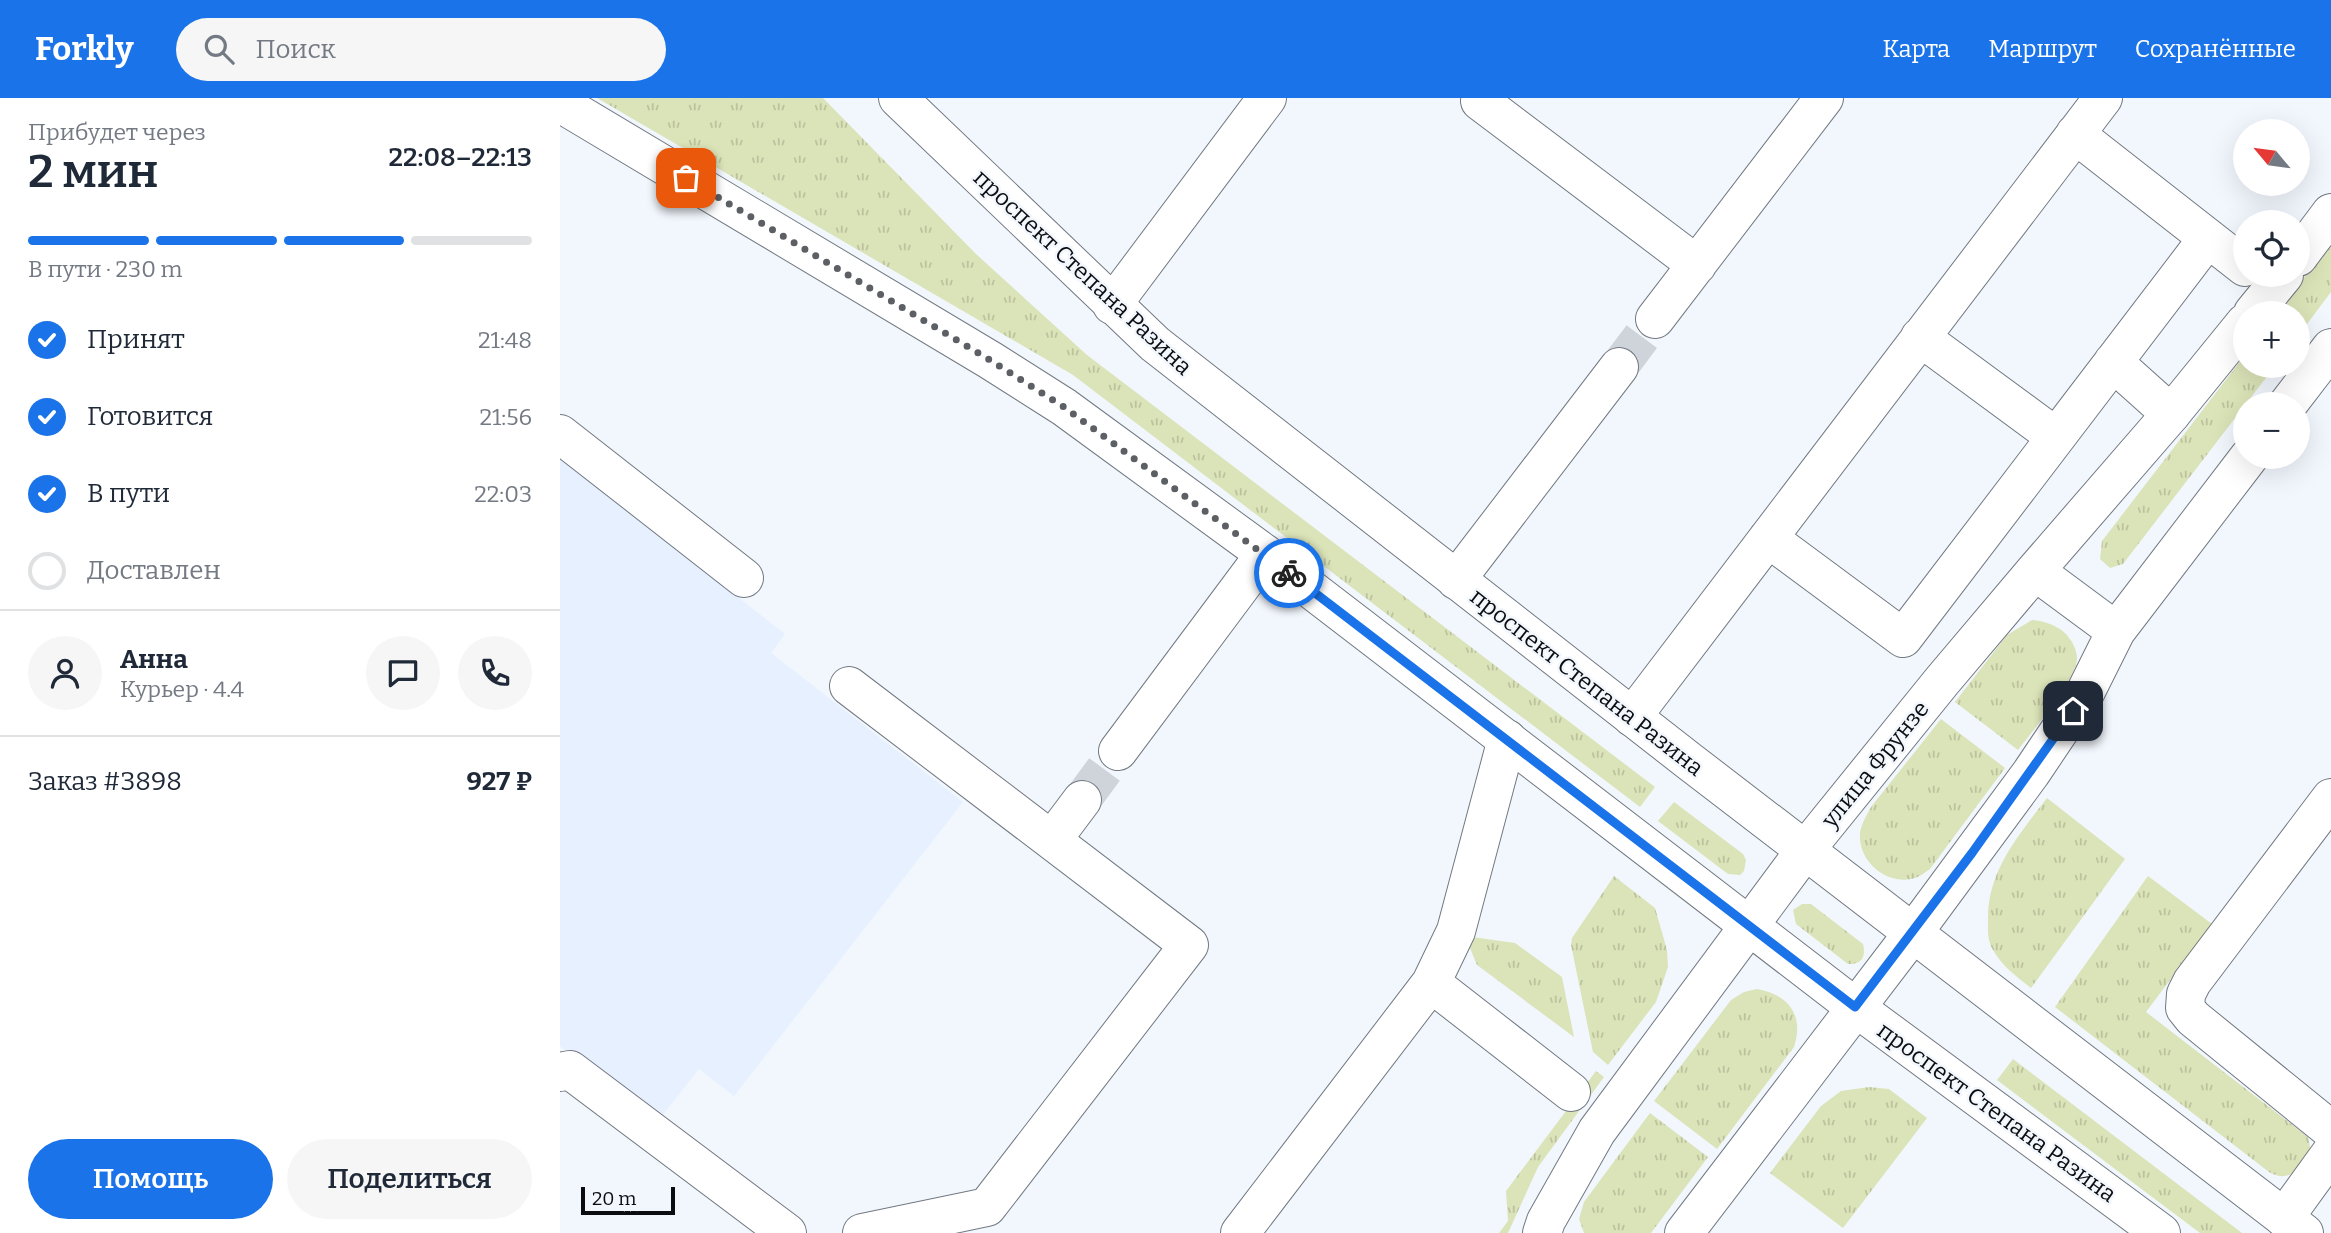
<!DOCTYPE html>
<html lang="ru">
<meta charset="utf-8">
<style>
body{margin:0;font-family:Bitter,serif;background:#f6f6f7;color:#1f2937;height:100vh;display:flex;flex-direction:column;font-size:26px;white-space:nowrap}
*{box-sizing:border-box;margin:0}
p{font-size:23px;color:#747a83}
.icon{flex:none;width:38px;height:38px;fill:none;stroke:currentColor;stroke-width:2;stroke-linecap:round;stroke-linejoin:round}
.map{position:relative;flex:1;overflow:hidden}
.panel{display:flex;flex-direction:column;background:#fff;width:560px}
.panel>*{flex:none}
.needle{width:46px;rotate:299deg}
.tools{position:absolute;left:1673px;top:21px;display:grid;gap:14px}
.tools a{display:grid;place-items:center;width:77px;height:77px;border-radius:50%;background:#fff;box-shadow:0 7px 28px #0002;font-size:35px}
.scale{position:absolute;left:21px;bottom:18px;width:94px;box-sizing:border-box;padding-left:7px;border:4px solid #0b0d11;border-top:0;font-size:19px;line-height:24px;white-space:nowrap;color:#0b0d11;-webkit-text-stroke:5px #f2f7fd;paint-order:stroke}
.pin{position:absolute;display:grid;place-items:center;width:60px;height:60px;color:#fff;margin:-30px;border-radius:14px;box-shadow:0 4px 10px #0006}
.courier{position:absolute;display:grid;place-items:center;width:70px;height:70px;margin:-35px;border:5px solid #1a73e8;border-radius:50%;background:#fff;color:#222;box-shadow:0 2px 9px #0007}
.overview em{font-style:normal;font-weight:600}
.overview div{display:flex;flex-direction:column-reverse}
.overview{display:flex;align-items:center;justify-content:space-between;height:119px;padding:0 28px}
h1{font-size:46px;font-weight:600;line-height:52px}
.bar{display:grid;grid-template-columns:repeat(4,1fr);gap:10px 7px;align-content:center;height:84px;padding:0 28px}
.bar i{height:9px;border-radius:5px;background:#e0e1e3}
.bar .selected{background:#1a73e8}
.bar p{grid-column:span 4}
.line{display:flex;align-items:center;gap:18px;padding:0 28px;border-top:2px solid #e0e1e3}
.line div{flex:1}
.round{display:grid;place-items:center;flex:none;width:74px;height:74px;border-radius:37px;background:#f6f6f7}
ol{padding:0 28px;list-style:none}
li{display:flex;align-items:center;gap:21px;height:77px}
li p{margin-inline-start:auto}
li .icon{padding:7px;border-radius:50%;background:#1a73e8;color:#fff;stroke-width:4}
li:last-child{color:#747a83}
li i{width:38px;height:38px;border:4px solid #e0e1e3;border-radius:50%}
.button{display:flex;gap:14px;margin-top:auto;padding:14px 28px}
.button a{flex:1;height:80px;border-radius:42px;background:#1a73e8;color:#fff;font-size:28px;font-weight:600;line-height:80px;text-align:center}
.button a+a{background:#f6f6f7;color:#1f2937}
header{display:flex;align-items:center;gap:42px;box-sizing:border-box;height:98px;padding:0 35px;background:#1a73e8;color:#fff}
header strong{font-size:33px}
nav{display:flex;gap:38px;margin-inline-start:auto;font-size:24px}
.search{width:490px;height:63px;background:#f6f6f7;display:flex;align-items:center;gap:18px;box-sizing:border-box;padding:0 24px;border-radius:38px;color:#747a83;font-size:26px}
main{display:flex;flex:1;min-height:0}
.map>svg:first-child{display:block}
</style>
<header>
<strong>Forkly</strong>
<div class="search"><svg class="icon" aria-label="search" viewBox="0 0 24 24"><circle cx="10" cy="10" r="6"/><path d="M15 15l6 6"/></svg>Поиск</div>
<nav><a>Карта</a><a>Маршрут</a><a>Сохранённые</a></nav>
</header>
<main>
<section class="panel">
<div class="overview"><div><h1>2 мин</h1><p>Прибудет через</p></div><em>22:08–22:13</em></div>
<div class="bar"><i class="selected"></i><i class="selected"></i><i class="selected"></i><i></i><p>В пути · 230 m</p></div>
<ol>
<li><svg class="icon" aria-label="check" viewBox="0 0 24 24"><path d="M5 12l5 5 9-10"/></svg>Принят<p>21:48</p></li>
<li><svg class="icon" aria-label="check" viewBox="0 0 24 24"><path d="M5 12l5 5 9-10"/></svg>Готовится<p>21:56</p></li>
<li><svg class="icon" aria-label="check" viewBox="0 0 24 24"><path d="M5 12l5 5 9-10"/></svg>В пути<p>22:03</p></li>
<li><i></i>Доставлен</li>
</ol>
<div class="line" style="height:126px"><a class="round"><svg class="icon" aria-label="person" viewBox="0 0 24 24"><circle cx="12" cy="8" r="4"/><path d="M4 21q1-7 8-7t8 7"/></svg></a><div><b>Анна</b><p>Курьер · 4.4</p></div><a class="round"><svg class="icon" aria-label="chat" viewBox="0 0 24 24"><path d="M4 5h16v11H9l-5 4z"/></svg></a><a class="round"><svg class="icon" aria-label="phone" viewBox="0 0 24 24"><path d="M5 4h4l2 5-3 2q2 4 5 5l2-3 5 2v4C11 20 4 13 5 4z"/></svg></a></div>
<div class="line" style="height:91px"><div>Заказ #3898</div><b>927 ₽</b></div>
<div class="button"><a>Помощь</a><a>Поделиться</a></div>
</section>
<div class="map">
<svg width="1771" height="1135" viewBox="0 0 1771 1135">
<defs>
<pattern id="grass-tufts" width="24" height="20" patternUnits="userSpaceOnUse" patternTransform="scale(1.75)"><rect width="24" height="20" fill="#dbe3b8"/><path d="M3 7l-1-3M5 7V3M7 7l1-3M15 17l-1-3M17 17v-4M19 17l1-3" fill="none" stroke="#bbc29d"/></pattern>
</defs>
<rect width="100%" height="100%" fill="#f2f7fd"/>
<path fill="#e6f0fe" d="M0,360L225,536L211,555L403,704L174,998L139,971L97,1024L0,948Z"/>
<path fill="url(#grass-tufts)" d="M37,0H263L416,156L527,257L1095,689L1080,709L513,277Z
M1771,145V194L1738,238V215H1717Z
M1685,257V268H1715L1563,466L1550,470L1540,461L1542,443Z
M1472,522C1484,523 1497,527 1506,536C1512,543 1517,551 1517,561C1515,584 1473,632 1458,652L1395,604L1447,537Z
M1381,621L1445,670L1370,771C1365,774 1361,778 1355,780C1330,788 1301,767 1300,740C1299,729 1306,719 1311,709Z
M1487,700L1565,761L1471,890C1457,879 1442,868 1433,852C1427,842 1428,831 1428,820C1428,772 1459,737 1487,700Z
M1114,704L1183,756L1186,762L1184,773L1180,777L1168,776L1098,723Z
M1054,778L1095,810L1107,852L1108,869L1096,904L1048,967L1033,954L1011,847L1012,840Z
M1588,778L1652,826L1586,914L1748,1039L1751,1054C1738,1070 1731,1086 1709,1074L1495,909Z
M1242,806H1251L1303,846C1306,859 1302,867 1288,866L1236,826L1233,812Z
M905,838L955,845L1002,879L1014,939L917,867Z
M1197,891C1230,897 1244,918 1234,949L1157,1051L1094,1003L1171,902L1184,894Z
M1453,961L1682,1135H1640L1437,982Z
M1036,973L1044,979L978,1069L948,1135H939L948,1123L946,1093Z
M1309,989L1329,991L1367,1020L1283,1130L1210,1075L1261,1008L1281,993Z
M1090,1015L1148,1059L1091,1135H1024L1019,1121L1024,1104Z"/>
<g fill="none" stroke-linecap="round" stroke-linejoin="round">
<path stroke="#cfd4da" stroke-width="38" stroke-dasharray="38 19" stroke-linecap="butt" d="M1059,269L1095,221
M522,702L558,653"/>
<g stroke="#727982" stroke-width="40">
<path id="minor" d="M920,3L1137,167
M1515,36L1685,169
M552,207L707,0
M1095,221L1264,0
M1360,239L1496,339
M1553,264L1611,316
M0,336L184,480
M1208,440L1343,540L1648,140
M896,482L1059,269
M289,588L629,847L427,1109L302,1135
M1072,619L1543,0
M558,653L705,456
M1771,700L1632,884L1626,896L1625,910L1633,920L1771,1032
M492,742L522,702
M871,885L1011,994
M0,974L10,972L227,1135
M1724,1120L1771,1055
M680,1135L871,885L896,833L947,641"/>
</g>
<g stroke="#727982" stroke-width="40">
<path id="major" d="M338,0L595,246L1129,663L1744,1135
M0,5L430,262L504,309L705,456L1295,909L1601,1135
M1738,159L1771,115
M1693,215L1724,177
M1728,306L1771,250
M1475,473L1556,533
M982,1135L986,1123L1037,1033L1246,751L1382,583L1475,473L1611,316L1685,225
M1124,1135L1353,835L1471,675L1526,593L1556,533L1689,359"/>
</g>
<use href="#minor" stroke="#fff" stroke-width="38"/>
<use href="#major" stroke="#fff" stroke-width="38"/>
</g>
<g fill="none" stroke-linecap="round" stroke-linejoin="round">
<path stroke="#5c5f64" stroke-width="7" stroke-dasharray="0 12.6" d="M126,80L430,262L504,309L729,475"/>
<path stroke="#1a73e8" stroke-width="9" d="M729,475L1295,909L1412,755L1513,613"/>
</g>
<g text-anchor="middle" stroke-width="5" stroke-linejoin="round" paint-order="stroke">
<g font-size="23" fill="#0b0d11" stroke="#f2f7fd">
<text transform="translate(523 174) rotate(43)" y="8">проспект Степана Разина</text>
<text transform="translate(1027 584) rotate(38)" y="8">проспект Степана Разина</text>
<text transform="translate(1315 666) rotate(-51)" y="8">улица Фрунзе</text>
<text transform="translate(1437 1014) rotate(36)" y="8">проспект Степана Разина</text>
</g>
</g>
</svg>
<div class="tools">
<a><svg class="needle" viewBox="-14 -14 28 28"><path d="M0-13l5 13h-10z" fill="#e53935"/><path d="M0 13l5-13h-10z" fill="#747a83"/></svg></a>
<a><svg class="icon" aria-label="locate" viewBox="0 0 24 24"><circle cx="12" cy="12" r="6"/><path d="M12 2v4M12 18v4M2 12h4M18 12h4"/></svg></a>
<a>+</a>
<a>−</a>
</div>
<div class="scale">20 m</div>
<div class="pin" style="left:126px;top:80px;background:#ea580c"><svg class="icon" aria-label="bag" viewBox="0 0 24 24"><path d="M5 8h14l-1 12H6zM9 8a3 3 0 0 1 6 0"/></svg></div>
<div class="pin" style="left:1513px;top:613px;background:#1f2937"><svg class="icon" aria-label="home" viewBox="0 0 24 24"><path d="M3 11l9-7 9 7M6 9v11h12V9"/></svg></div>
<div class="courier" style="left:729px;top:475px"><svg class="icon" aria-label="bike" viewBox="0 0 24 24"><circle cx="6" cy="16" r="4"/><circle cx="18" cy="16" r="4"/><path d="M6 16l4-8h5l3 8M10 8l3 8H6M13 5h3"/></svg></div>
</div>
</main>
